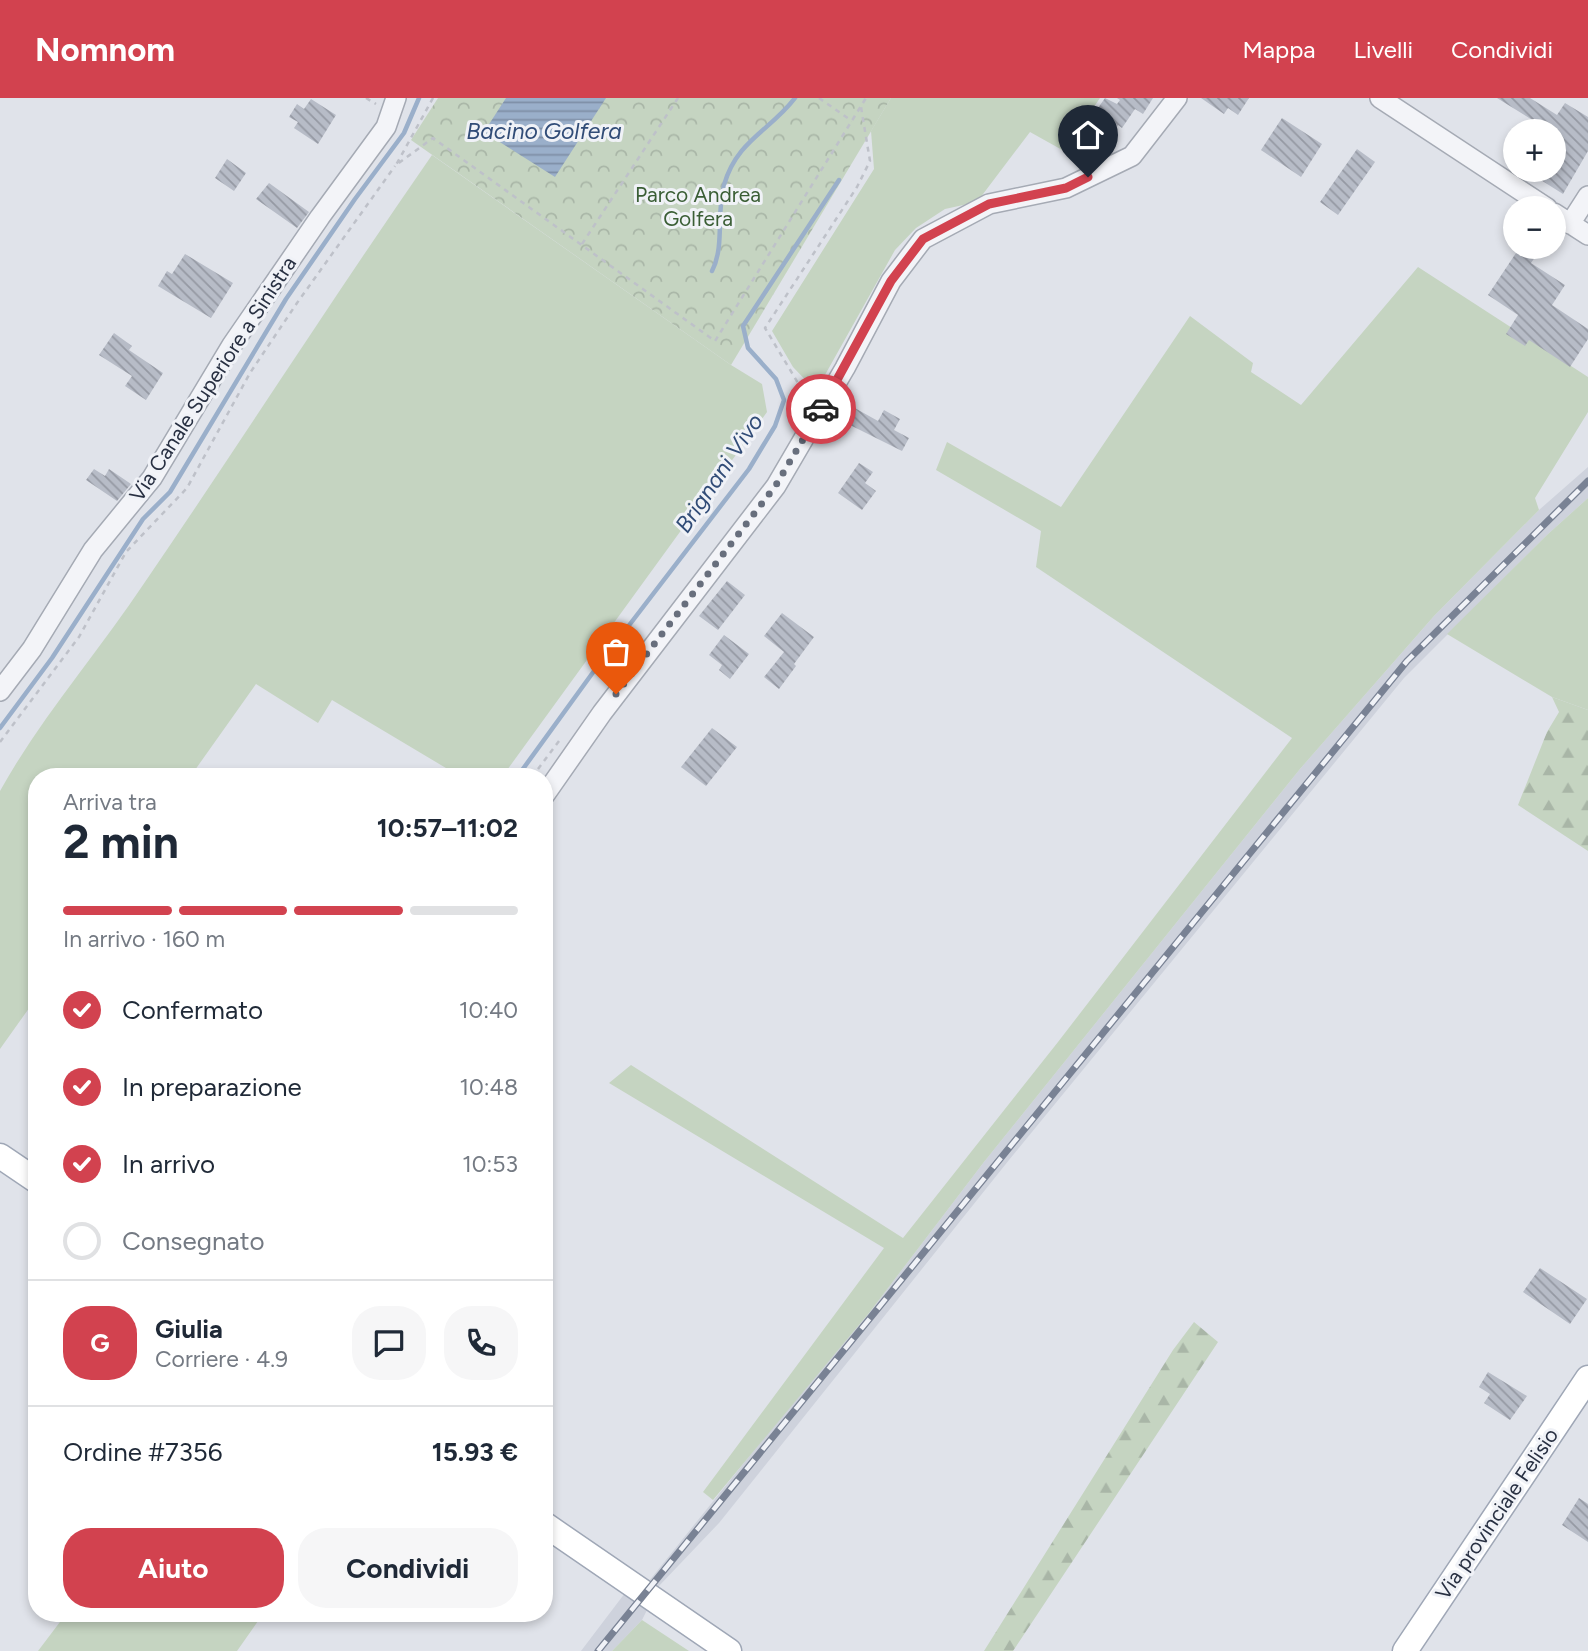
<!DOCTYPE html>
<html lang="it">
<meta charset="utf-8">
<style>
body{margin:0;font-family:Figtree,sans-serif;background:#f6f6f7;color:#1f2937;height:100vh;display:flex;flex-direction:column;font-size:26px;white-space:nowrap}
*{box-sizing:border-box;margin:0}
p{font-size:23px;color:#747a83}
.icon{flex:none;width:38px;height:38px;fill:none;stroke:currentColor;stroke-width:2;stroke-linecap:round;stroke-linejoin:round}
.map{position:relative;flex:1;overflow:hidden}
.details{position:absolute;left:28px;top:670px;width:525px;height:854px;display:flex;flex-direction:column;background:#fff;border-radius:28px;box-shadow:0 4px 10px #0003}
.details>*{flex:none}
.fabs{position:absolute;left:1503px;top:21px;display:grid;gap:14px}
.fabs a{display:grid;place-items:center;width:63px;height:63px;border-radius:50%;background:#fff;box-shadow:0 4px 10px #0003;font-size:35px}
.pin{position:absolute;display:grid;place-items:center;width:60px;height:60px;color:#fff;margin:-72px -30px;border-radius:50% 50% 50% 0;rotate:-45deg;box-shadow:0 0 7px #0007}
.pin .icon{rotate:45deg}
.courier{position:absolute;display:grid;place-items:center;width:70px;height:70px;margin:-35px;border:5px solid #d2424f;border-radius:50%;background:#fff;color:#222;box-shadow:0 2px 9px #0007}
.summary em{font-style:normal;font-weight:700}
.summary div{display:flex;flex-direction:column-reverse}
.summary{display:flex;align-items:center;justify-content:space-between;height:119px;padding:0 35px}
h1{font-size:46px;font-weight:700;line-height:52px}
.bar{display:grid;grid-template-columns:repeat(4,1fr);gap:10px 7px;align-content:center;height:84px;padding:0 35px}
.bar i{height:9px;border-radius:5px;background:#e0e1e3}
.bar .current{background:#d2424f}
.bar p{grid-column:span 4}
.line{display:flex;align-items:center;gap:18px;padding:0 35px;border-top:2px solid #e0e1e3}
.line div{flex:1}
.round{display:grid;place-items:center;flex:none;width:74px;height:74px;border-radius:28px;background:#f6f6f7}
ol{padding:0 35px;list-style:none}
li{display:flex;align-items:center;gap:21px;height:77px}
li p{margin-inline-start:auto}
li .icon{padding:7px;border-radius:50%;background:#d2424f;color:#fff;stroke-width:4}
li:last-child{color:#747a83}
li i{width:38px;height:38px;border:4px solid #e0e1e3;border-radius:50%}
.cta{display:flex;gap:14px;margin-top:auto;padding:14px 35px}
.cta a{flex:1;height:80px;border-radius:28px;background:#d2424f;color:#fff;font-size:28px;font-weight:700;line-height:80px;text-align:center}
.cta a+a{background:#f6f6f7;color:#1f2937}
header{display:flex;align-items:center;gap:42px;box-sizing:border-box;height:98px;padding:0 35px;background:#d2424f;color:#fff}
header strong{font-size:33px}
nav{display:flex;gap:38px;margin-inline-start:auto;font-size:24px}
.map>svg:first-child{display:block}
</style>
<header>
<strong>Nomnom</strong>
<nav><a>Mappa</a><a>Livelli</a><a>Condividi</a></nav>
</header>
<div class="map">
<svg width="1588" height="1553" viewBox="0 0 1588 1553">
<defs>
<pattern id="forest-firs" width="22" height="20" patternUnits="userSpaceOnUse" patternTransform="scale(1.75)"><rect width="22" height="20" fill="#c5d4c1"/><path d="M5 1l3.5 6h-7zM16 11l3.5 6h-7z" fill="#a9b6a7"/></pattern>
<pattern id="park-crowns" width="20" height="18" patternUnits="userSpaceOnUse" patternTransform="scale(1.75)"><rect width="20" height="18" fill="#c5d4c1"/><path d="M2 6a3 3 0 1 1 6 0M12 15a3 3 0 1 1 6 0" fill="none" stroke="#a9b6a7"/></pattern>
<pattern id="water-rules" width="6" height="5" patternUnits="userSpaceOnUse" patternTransform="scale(1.75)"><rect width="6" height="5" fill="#9aafca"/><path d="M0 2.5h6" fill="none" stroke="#7e8fa6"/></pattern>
<pattern id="building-back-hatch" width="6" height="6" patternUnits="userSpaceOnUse" patternTransform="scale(1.75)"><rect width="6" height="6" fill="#b7bcc7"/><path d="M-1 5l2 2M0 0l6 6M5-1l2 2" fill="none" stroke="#9599a3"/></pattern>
</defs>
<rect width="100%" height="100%" fill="#e0e3ea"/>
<path fill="#ced2dc" d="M1588,369V400L1548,436L1404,580L1009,1062L719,1425L658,1489L649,1483L780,1320L869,1215L984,1064L1300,671L1434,518L1539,412Z
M625,1495L649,1508L642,1522L612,1553H581Z"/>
<path fill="#c5d4c1" d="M891,0H1100L1064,53L1030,34L977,104L945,111L916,130L895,152L816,293L793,269L772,233L874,71L871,33Z
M432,57L731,267L762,286L767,314L502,679H461L332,602L318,625L256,586L190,679H37V899L0,951V693C41,619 98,555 145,484C242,342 334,198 432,57Z
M1418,169L1588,279V314L1535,400L1539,412L1434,518L1300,671L984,1064L869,1215L713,1402L703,1394L884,1150L609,985L631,967L903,1140L1058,944L1292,640L1036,469L1041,433L936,372L947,344L1061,409L1190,218L1253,265L1251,274L1301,307Z
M1588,400V612L1552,599L1447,536L1548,436Z
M66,1516H263L237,1553H38Z
M642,1522L689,1553H612Z"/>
<path fill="url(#forest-firs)" d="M1552,599L1588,612V753L1518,707L1547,634L1559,614Z
M1194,1224L1218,1244L1013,1553H984L1173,1252Z"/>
<path fill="url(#park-crowns)" d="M438,0H891L731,267L411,42Z"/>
<path fill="url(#water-rules)" d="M506,0H606L555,79L484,34Z"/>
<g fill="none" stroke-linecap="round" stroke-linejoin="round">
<path stroke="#9aafca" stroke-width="4.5" d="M712,173C725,148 716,115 724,87C737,42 770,33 795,0
M0,630L52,560L143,421L170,394L286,201L355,101L404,35L419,0
M520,675L594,573L749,371L775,328L784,302L776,281L748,250L743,228L839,82"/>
</g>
<path fill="url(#building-back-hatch)" d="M1105,0L1117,6L1120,2L1117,0H1153L1143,16L1135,11L1122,30L1118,27L1111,39L1103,34L1088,56L1073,46Z
M1201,0H1249L1238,17L1228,10L1224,16Z
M1497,0H1530L1557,17L1565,5L1588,19V53L1563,96L1525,72H1554V33H1550Z
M311,1L336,17L318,46L294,30L298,24L289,19L297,6L304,11Z
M1282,20L1322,46L1301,79L1261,52Z
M1357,51L1375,64L1338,117L1320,104Z
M227,61L246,75L234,93L215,80Z
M269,85L309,114L297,130L256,101Z
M1520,149H1542L1531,165L1565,187L1552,207L1588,231V241L1570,269L1529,242L1525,248L1506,236L1518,217L1488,197Z
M185,156L233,185L211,220L158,188L167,173L172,176Z
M114,235L132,248L129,252L163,275L146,302L125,288L132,278L99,257Z
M853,309L878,323L884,312L900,321L894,332L909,340L902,353L844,324Z
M859,365L873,374L865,385L876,393L862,412L838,395Z
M94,371L105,378L109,371L131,386L117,403L86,382Z
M727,483L745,497L718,532L699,518Z
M782,515L814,539L794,566L796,568L779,591L764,579L784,554L764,538Z
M724,537L749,556L730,581L719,572L722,567L709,557Z
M712,630L737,649L706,688L681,669Z
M1540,1170L1587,1201L1570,1226L1523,1194Z
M1488,1274L1527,1298L1510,1322L1484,1305L1490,1296L1479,1289Z
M1579,1400L1588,1406V1444L1562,1427Z"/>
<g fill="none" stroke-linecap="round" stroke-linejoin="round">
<g stroke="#a5aab4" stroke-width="22">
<path id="minor" d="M1380,0L1547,110
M1554,115L1588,137
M1570,126L1588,98
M0,593L32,551L93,452L152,380L232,247L320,119L386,29L396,0
M544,698L602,615L776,388L845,270L891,183L923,141L989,106L1066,90L1132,58L1177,0"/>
</g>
<g stroke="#9fa7b6" stroke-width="27">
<path id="major" d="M0,1058L37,1083
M544,1426L729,1553
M1405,1553L1588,1280"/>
</g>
<path stroke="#bec1c9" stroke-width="2.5" stroke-dasharray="5 5" stroke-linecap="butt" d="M366,0L376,6
M433,0L396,67L433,40L715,243L866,0
M819,0L852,23
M582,146L678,0
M799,313L801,290L765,230L857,89L870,63L861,9
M0,644L79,539L126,454L187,390L250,275L297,205L395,68
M532,679L559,643"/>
<use href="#minor" stroke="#f3f4f8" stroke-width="19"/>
<use href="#major" stroke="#fff" stroke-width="24"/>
<g stroke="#798294" stroke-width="7">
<path id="rail" d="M598,1553L1407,563L1588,383"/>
</g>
<use href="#rail" stroke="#f0f2f7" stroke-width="4.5" stroke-dasharray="13" stroke-linecap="butt"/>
</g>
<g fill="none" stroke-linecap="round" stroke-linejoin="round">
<path stroke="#686f7d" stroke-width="7" stroke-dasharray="0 12.6" d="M616,596L776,387L821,311"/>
<path stroke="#d2424f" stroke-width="9" d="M821,311L891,183L923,141L989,106L1066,90L1088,79"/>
</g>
<g text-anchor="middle" stroke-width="6" stroke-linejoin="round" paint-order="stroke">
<g font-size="21" fill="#3a5e35" stroke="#f0f2f7">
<text x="698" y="104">Parco Andrea<tspan x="698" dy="24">Golfera</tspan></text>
</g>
<g font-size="21" fill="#283042" stroke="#f0f2f7">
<text transform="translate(213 281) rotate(-57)" y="7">Via Canale Superiore a Sinistra</text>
<text transform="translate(1497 1416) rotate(-56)" y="7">Via provinciale Felisio</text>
</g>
<g font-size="23" font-style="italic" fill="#314c77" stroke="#f0f2f7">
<text x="544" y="41">Bacino Golfera</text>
<text transform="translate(719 375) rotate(-56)" y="8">Brignani Vivo</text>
</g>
</g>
</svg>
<div class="fabs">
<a>+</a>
<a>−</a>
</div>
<div class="pin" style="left:616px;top:596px;background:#ea580c"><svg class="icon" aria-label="bag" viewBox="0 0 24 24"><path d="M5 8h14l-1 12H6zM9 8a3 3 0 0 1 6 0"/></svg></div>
<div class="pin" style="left:1088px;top:79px;background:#1f2937"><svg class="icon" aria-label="home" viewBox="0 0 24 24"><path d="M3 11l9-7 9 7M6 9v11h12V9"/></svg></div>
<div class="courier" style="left:821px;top:311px"><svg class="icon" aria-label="car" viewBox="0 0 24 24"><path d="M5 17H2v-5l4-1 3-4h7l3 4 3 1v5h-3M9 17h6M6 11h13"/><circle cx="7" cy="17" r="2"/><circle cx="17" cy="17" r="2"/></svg></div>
<section class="details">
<div class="summary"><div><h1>2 min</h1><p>Arriva tra</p></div><em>10:57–11:02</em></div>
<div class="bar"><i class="current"></i><i class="current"></i><i class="current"></i><i></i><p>In arrivo · 160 m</p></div>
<ol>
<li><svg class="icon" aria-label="check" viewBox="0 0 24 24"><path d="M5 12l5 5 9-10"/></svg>Confermato<p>10:40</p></li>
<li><svg class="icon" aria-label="check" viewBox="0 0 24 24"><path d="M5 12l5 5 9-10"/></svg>In preparazione<p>10:48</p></li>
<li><svg class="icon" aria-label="check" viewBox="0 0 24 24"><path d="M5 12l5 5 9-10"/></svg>In arrivo<p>10:53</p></li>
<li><i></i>Consegnato</li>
</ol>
<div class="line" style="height:126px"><b class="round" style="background:#d2424f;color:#fff">G</b><div><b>Giulia</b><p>Corriere · 4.9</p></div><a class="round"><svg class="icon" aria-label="chat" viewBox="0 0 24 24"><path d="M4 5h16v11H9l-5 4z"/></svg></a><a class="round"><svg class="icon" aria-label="phone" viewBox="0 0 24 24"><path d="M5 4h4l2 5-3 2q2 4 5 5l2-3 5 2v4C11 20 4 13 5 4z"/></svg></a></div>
<div class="line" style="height:91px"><div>Ordine #7356</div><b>15.93 €</b></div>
<div class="cta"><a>Aiuto</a><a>Condividi</a></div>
</section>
</div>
